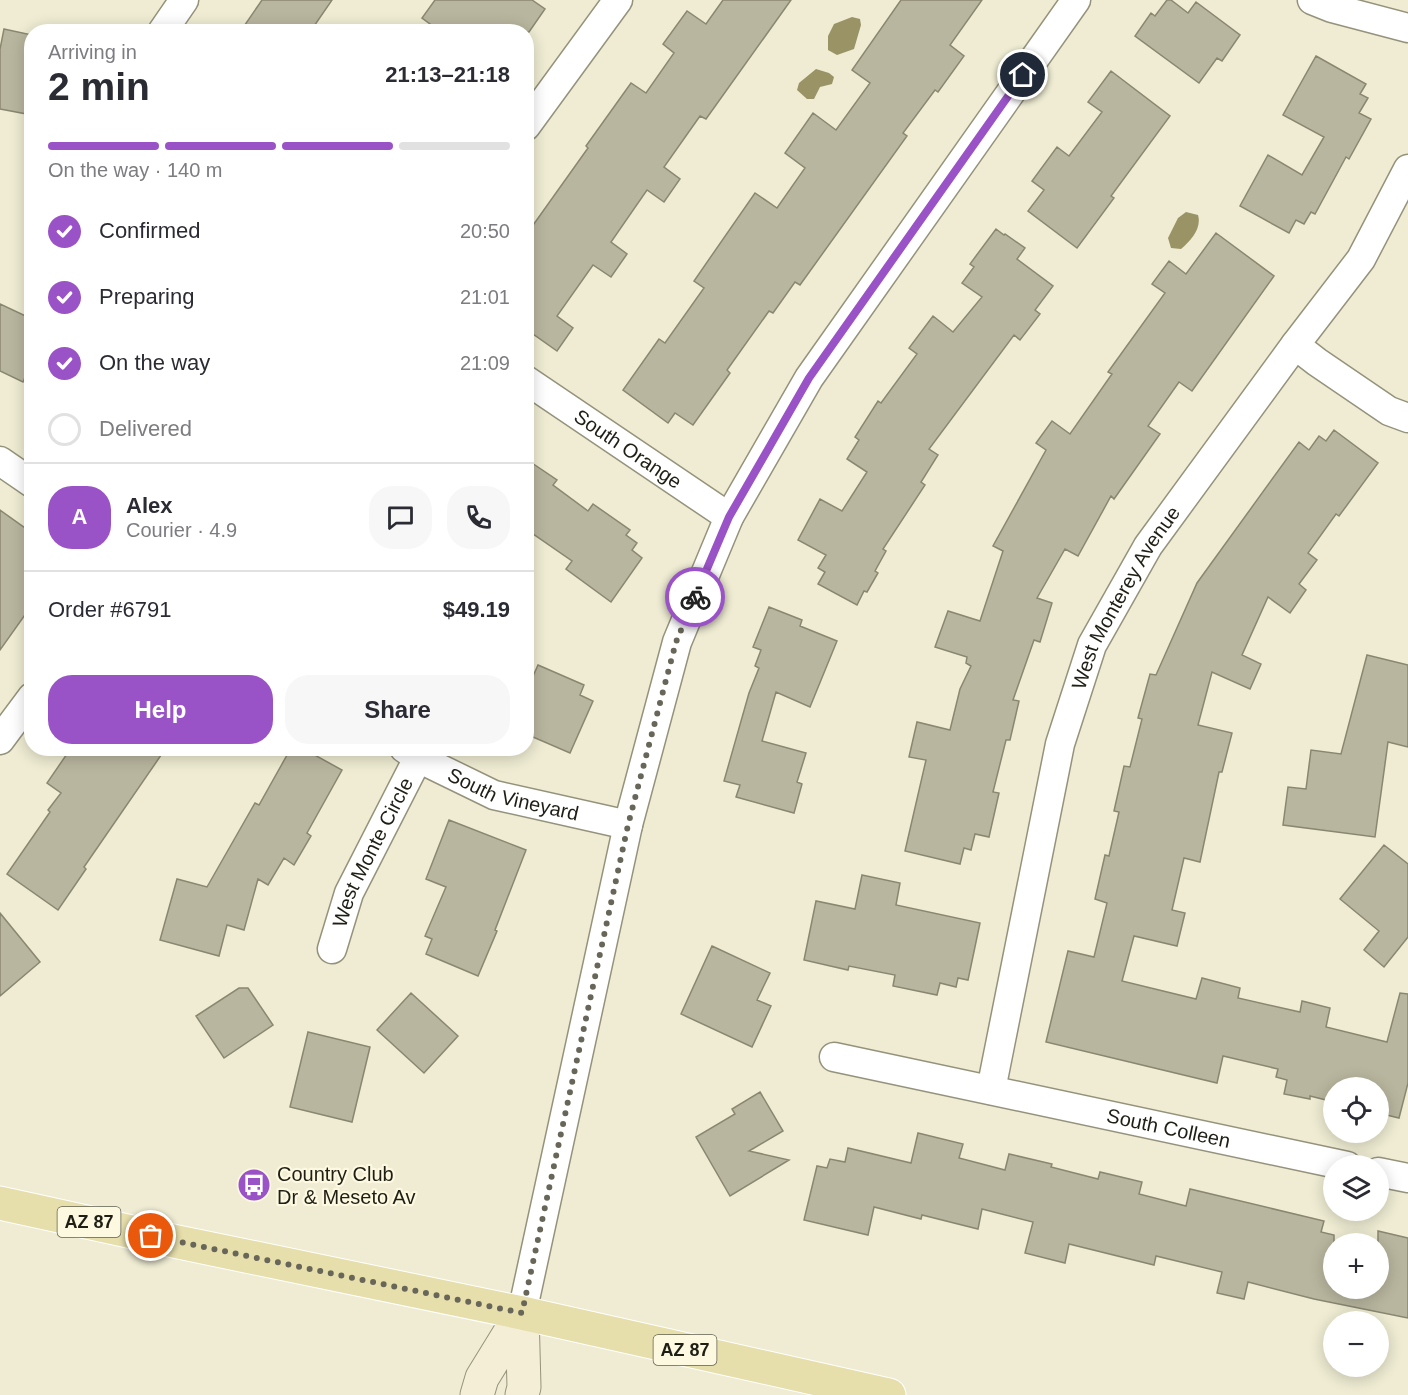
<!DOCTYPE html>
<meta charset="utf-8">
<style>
body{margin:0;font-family:Arial,sans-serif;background:#f7f7f7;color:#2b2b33;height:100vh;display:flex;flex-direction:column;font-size:22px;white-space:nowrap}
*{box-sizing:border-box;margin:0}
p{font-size:20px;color:#7c7c81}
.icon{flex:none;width:33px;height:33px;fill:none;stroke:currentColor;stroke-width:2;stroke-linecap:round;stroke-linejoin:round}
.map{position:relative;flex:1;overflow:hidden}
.side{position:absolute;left:24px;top:24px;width:510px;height:732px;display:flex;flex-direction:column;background:#fff;border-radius:24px;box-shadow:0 3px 15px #0003}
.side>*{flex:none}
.fabs{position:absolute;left:1323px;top:1077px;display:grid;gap:12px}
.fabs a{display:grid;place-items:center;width:66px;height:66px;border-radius:50%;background:#fff;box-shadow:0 3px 15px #0003;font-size:30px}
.pin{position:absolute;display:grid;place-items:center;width:51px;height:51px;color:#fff;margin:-26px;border:3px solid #fff;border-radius:50%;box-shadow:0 2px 6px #0007}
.courier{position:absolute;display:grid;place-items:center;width:60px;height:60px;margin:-30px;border:4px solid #9a53c6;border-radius:50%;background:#fff;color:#222;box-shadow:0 2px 8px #0007}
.overview em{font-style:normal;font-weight:700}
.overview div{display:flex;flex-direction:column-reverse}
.overview{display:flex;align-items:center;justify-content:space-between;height:102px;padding:0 24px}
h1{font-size:39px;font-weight:700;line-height:45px}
.bar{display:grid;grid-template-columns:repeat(4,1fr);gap:9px 6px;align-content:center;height:72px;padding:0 24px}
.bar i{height:8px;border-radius:4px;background:#e1e1e2}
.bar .on{background:#9a53c6}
.bar p{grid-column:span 4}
.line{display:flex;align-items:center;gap:15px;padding:0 24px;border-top:2px solid #e1e1e2}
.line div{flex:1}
.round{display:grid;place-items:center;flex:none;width:63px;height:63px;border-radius:24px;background:#f7f7f7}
ol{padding:0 24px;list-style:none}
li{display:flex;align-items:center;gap:18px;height:66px}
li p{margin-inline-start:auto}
li .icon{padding:6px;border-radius:50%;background:#9a53c6;color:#fff;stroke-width:4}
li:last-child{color:#7c7c81}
li i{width:33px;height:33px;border:3px solid #e1e1e2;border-radius:50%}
.action{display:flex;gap:12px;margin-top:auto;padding:12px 24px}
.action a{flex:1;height:69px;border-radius:24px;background:#9a53c6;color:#fff;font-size:24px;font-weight:700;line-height:69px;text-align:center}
.action a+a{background:#f7f7f7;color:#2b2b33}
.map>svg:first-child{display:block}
</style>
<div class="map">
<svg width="1408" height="1395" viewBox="0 0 1408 1395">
<rect width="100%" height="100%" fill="#efecd3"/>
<path fill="#9a9366" d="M852,17L860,19L861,25L854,49L837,55L828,50V36L834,24Z
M816,69L829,73L834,77L832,84L820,87L814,99H807L797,90L799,83Z
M1186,212L1198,215C1202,228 1191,241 1181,249L1171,248L1168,238L1178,218Z"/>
<path fill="#b9b69f" stroke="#8a8771" stroke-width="1.5" d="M262,0H332L310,32H240Z
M435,0H532L545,9L529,32H441L422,18Z
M723,0H791L706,119L700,116L664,167L680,179L664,202L647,190L611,242L627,254L611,277L593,265L557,316L573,328L557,351L526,329V235L588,148L586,146L631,83L646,93L674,53L663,44L687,11L706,24Z
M901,0H982L950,45L964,56L938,92L935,90L903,133L907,136L800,285L795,282L773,313L769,311L727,370L730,373L693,425L675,413L668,423L623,390L659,339L665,343L704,288L694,281L755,193L777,208L805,168L785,153L813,113L836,130L870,83L852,70Z
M1167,0H1171L1188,13L1196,2L1240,35L1222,61L1217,58L1199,83L1135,36L1151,13L1155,16Z
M4,29L32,35V115L0,109V49Z
M1316,56L1366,84L1360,94L1368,98L1359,113L1371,119L1349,159L1346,157L1315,214L1311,212L1304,224L1296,220L1289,233L1240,206L1268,155L1302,175L1324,137L1283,115Z
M1111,71L1170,116L1111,196L1114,198L1077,248L1028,211L1044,190L1032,181L1057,147L1069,156L1102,112L1088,102Z
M996,229L1004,235L1005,234L1025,248L1017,259L1053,286L1035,310L1040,314L1020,340L1014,335L929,449L938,455L921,482L925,485L883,549L886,551L875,571L878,573L867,592L864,591L857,605L818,584L825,572L818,568L826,555L798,540L820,499L842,511L867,472L847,459L859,440L855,437L878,401L881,403L917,354L909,348L933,316L953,332L982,297L962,283L974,267L970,264Z
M1216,233L1274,276L1192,391L1179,382L1148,426L1160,434L1114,499L1111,496L1078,556L1065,549L1037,598L1052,603L1040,642L1034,640L1013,700L1019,701L1010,740H1006L993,792L999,793L989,837L975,834L971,850L964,848L960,864L905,851L926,760L909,757L917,722L950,730L960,689L971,666L966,663L967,657L935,647L948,611L980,621L1003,551L993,546L1046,450L1036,443L1052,421L1070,434L1112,374L1108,372L1165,293L1152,284L1169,261L1186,274Z
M0,304L32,319V378L26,375L23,382L0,371Z
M1334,430L1378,463L1339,516L1336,514L1308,553L1317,560L1299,584L1306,590L1290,613L1268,597L1242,655L1261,664L1250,689L1212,672L1198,725L1232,733L1222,772H1219L1200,862L1184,858L1172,910L1185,913L1177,946L1134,936L1122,981L1196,999L1202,978L1240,988L1238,998L1300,1012L1302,1001L1330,1008L1326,1027L1387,1042L1400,993L1408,994V1083L1399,1118L1378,1113V1088H1334V1102L1310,1096V1099L1284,1094L1287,1080L1276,1077L1278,1069L1223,1056L1217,1083L1046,1042L1068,951L1094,957L1107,903L1095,899L1105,855L1109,856L1119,812L1114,811L1124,766L1130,767L1142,719L1138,718L1150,674L1156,675L1197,583L1299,442L1309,450L1319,436L1326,441Z
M526,459L557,480L553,485L588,511L593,504L630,530L626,535L637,543L632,550L642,558L611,602L566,569L572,561L526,529Z
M0,510L32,533V605L0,650Z
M769,607L802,620L800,626L837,641L810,707L776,692L762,741L806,753L797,782L802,784L794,813L736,797L740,785L724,781L749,693L759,668L755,666L761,650L753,647Z
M1367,655L1408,665V747L1388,742L1375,837L1283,825L1288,787L1306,789L1311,750L1341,754Z
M538,665L584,685L580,695L593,701L570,753L526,734V692Z
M71,748H166L84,867L86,869L58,910L7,874L50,812L48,810L61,793L47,783Z
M291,748H302L342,770L307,833L311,836L294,865L284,858L268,885L258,879L244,930L227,925L219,956L160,940L177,879L207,887L255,803L259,805Z
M449,820L526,850L495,930L497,931L478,976L426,954L432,939L425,936L446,887L426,879Z
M1384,845L1408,864V937L1384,967L1364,950L1379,931L1340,899Z
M862,875L900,883L896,905L980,923L968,980L958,978L956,987L940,983L937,995L893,986L895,975L849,966L848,970L804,960L816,901L855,909Z
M0,913L40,962L0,996Z
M712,946L770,973L757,1000L771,1006L752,1047L681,1014Z
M239,988H248L273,1025L224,1058L196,1016Z
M411,993L458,1036L424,1073L377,1030Z
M308,1032L370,1047L352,1122L290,1107Z
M760,1092L783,1131L749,1151L789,1160L730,1196L696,1137L735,1114L732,1109Z
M918,1133L963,1144L959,1158L1005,1170L1009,1154L1052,1164L1051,1167L1098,1179L1100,1172L1142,1182L1139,1194L1186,1206L1190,1189L1324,1221L1321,1232L1334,1235V1288H1378V1231L1408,1238V1318L1314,1299L1248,1282L1244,1299L1217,1293L1222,1272L1156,1256L1154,1265L1069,1244L1065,1263L1025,1253L1033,1222L982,1209L978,1229L922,1215L921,1219L874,1207L868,1235L804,1220L817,1166L827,1168L830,1159L845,1162L848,1148L911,1163Z"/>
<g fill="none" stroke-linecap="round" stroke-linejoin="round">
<g stroke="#95927c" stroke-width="31">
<g id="street">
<path d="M1312,0L1332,8L1408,28"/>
<path d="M162,32L184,0"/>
<path d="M526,126L618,0"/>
<path d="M1295,345L1317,362L1389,411L1408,418"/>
<path id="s1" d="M526,380L729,517"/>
<path d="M0,461L32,483"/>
<path d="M0,740L32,697"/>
<path id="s2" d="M404,748L418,758L494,795L628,825"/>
<path id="s3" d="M332,949L349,893L418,758"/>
<path id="s4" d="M834,1057L1347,1166"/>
<path id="s5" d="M991,1090L1060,744L1092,645L1148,546L1295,345L1361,259L1408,169"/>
<path d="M1378,1172L1408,1178"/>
<path d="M522,1313L628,825L677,642L729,517L809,378L1076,0"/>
</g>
</g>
<g stroke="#95927c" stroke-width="35">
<path id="secondary" d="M522,1313L524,1387L522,1395
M477,1395L482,1378L522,1313"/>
</g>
<g stroke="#fff" stroke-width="35">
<path id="primary" d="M0,1203L178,1242L522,1313L889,1395"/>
</g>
<use href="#street" stroke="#fff" stroke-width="28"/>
<use href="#secondary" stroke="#f3eed5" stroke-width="33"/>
<use href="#primary" stroke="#e6deab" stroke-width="33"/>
</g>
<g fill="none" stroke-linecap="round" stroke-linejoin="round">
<path stroke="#686658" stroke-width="6" stroke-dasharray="0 10.8" d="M151,1236L522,1313L628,825L676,642L695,597"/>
<path stroke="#9a53c6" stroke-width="8" d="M695,597L729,517L809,378L1023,75"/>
</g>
<defs>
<g id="bus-disc" transform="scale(1.725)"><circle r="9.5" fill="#9a53c6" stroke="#fcf9e0"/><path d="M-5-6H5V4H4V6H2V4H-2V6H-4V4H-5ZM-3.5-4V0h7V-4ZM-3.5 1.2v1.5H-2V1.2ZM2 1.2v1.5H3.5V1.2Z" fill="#fff"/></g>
</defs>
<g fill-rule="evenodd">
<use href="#bus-disc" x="254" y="1185"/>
</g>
<g text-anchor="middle" stroke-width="4.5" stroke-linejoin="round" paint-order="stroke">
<g fill="#fcf9e0" stroke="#616052" stroke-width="1.5">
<rect x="57.5" y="1207" width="63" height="30" rx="4.5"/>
<rect x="653.5" y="1335" width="63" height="30" rx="4.5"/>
</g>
<g font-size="18" font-weight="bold" fill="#1f1e15">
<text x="89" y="1228">AZ 87</text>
<text x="685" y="1356">AZ 87</text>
</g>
<g font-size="20" fill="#1f1e15" stroke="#fcf9e0">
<text dy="7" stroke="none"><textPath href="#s1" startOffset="123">South Orange</textPath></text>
<text dy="7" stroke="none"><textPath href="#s5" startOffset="514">West Monterey Avenue</textPath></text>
<text dy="7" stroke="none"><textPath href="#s2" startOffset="120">South Vineyard</textPath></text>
<text dy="7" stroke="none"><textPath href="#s3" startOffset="105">West Monte Circle</textPath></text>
<text dy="7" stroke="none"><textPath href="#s4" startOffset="342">South Colleen</textPath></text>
</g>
<g font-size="20" fill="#1f1e15" stroke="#fcf9e0" text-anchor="start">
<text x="277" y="1181">Country Club<tspan x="277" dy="23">Dr &amp; Meseto Av</tspan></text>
</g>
</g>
</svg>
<div class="fabs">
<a><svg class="icon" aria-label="locate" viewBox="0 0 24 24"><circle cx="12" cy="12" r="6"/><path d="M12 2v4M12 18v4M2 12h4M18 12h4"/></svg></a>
<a><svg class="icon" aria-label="layers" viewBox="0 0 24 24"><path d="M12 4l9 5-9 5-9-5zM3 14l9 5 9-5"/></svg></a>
<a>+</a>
<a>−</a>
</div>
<div class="pin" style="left:151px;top:1236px;background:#ea580c"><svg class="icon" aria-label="bag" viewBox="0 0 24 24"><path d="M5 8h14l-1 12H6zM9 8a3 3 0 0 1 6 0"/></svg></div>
<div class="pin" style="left:1023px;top:75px;background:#1f2937"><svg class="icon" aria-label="home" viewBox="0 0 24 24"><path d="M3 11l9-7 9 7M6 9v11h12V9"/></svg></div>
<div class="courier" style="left:695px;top:597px"><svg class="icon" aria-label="bike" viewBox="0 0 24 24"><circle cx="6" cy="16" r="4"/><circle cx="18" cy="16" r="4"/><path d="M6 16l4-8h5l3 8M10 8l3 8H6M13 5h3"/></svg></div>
<section class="side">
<div class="overview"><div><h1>2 min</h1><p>Arriving in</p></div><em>21:13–21:18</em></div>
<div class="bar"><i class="on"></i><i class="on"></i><i class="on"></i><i></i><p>On the way · 140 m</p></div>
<ol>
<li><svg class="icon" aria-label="check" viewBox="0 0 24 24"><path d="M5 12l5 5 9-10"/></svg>Confirmed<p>20:50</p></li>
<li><svg class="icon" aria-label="check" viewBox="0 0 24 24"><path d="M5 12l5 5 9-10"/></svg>Preparing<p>21:01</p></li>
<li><svg class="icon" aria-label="check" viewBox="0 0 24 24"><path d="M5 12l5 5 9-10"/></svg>On the way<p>21:09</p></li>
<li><i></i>Delivered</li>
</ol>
<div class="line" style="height:108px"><b class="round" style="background:#9a53c6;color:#fff">A</b><div><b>Alex</b><p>Courier · 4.9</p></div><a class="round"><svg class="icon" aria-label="chat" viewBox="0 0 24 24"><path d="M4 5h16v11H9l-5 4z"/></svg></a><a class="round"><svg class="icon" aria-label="phone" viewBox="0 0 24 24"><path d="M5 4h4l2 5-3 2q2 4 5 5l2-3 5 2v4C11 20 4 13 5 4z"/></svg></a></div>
<div class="line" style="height:78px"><div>Order #6791</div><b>$49.19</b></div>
<div class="action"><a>Help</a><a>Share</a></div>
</section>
</div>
